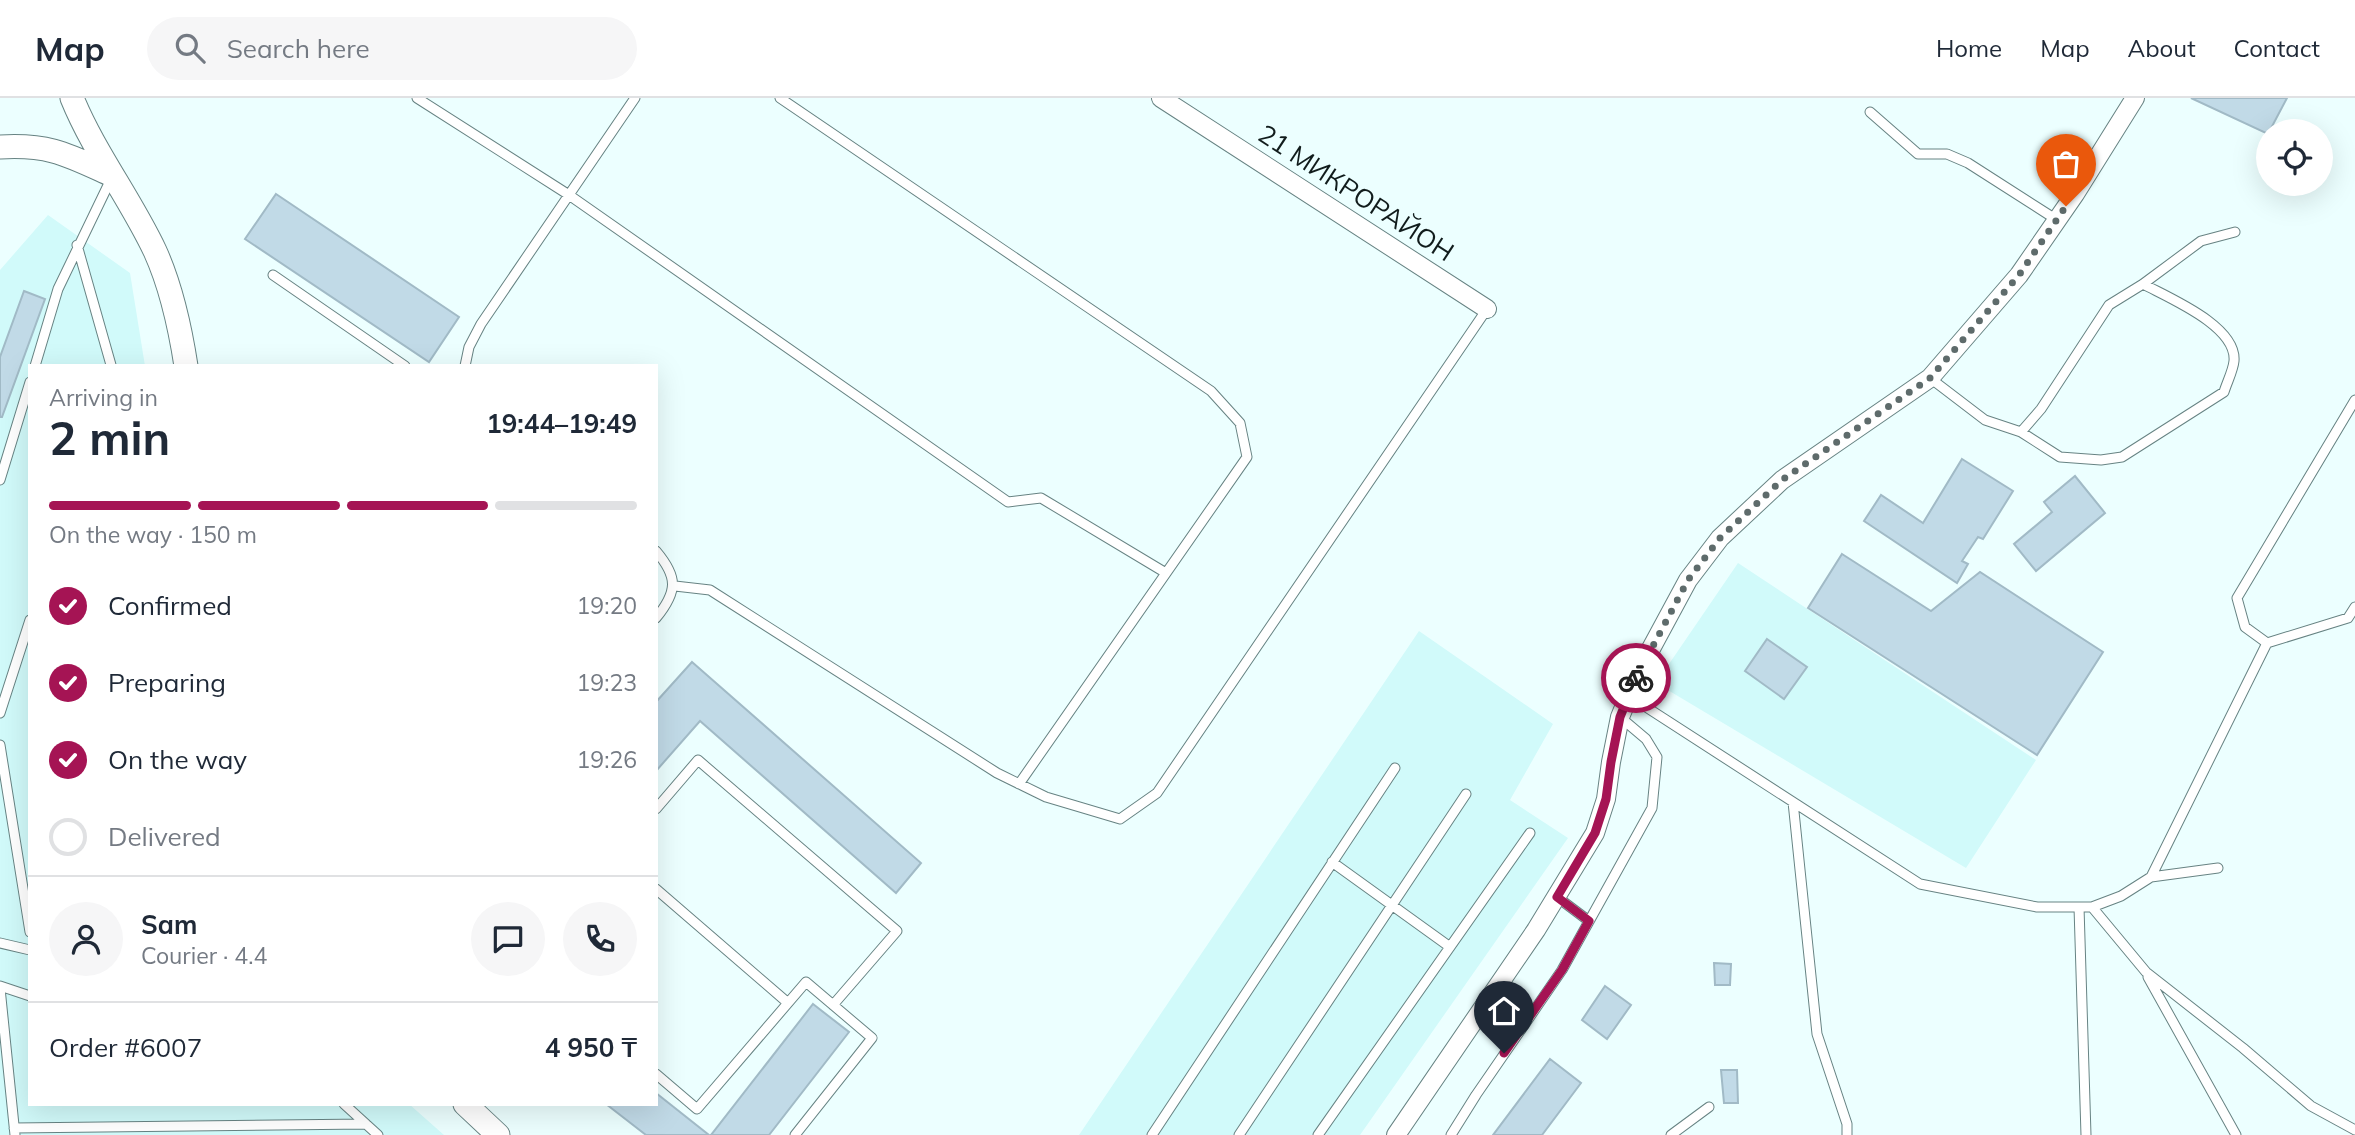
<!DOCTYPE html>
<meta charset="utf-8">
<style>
body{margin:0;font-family:Mulish,sans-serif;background:#f6f6f7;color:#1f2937;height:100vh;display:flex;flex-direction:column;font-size:26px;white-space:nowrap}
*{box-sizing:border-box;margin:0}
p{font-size:23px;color:#747a83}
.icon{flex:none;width:38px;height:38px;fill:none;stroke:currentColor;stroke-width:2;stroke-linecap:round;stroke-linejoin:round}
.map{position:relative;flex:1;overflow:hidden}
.drawer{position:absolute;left:28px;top:266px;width:630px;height:742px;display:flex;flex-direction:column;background:#fff;border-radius:0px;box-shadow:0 7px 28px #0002}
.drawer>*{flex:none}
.buttons{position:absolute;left:2256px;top:21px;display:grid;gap:14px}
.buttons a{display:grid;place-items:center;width:77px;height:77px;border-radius:50%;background:#fff;box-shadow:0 7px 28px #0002;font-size:35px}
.pin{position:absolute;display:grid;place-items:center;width:60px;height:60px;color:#fff;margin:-72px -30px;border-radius:50% 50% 50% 0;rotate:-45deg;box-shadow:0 0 7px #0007}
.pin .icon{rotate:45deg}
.courier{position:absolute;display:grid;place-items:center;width:70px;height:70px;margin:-35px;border:5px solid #a51454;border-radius:50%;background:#fff;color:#222;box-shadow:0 2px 9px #0007}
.summary em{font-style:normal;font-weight:700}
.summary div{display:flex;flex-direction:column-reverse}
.summary{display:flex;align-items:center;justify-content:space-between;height:119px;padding:0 21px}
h1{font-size:46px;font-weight:700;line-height:52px}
.bar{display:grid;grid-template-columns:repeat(4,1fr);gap:10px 7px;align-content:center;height:84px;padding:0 21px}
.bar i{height:9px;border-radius:5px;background:#e0e1e3}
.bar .on{background:#a51454}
.bar p{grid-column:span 4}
.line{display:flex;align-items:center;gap:18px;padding:0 21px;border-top:2px solid #e0e1e3}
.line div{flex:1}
.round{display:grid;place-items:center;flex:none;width:74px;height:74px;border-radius:37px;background:#f6f6f7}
ol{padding:0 21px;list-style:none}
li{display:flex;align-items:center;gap:21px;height:77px}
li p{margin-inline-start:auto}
li .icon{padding:7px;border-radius:50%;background:#a51454;color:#fff;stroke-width:4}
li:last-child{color:#747a83}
li i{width:38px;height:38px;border:4px solid #e0e1e3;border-radius:50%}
header{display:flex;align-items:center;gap:42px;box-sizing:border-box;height:98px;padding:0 35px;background:#fff;border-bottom:2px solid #e0e1e3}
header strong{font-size:33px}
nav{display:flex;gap:38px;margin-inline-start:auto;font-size:24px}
.search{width:490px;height:63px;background:#f6f6f7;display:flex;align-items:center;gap:18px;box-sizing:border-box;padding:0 24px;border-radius:38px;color:#747a83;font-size:26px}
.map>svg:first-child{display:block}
</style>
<header>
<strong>Map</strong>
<div class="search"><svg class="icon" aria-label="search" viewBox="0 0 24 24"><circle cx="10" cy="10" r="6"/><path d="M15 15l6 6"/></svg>Search here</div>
<nav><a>Home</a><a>Map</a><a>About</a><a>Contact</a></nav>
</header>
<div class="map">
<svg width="2355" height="1037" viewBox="0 0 2355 1037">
<rect width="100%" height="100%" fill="#ecffff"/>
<path fill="#d1fafa" d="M48,117L130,175L145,268H30V1006H409L444,1037H0V172Z
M1738,465L2036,662L1966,770L1656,585Z
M1419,533L1553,626L1510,702L1568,740L1360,1037H1079Z"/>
<path fill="#c1dae7" stroke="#a1bac6" stroke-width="2" d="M2191,0H2287L2268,36Z
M276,96L459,219L429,264L245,141Z
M24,193L45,201L2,319H0V259Z
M1962,361L2013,393L1983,441L1978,439L1962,463L1968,466L1957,485L1864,423L1881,397L1923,425Z
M2075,378L2105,415L2036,473L2014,446L2052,414L2044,404Z
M1842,456L1931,513L1980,474L2103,554L2037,657L1808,510Z
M1767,541L1807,569L1784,601L1745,573Z
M692,564L921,765L896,795L700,623L656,673V604Z
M1714,865L1731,866L1730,887H1715Z
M1605,888L1631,907L1607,941L1582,922Z
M813,906L849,934L769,1037H711Z
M1550,961L1581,985L1542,1037H1493Z
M1721,972H1737L1738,1005H1724Z
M656,995L709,1037H646L606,1006H656Z"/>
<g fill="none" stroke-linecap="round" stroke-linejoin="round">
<g stroke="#678383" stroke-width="11">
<path id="service" d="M417,0L569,97L1008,404L1041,400L1166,475
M780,0L1211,293L1240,325L1247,359L1019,686
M1870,14L1918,56H1947L1968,65L2057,122
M77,147L111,267
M273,177L405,268
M35,268L58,191L112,79
M465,268L469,249L481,226L635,0
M1930,280L1985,322L2021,334L2041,311L2109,207L2143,186L2201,143L2235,134
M2021,334L2060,359L2101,362L2122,359L2224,294C2227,284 2233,273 2234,263C2237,228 2169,200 2143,186
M0,382L30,284
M656,453C678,479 678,493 656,520
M675,488L710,492L997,675L1046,699L1120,721L1157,695L1487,211
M2267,545L2245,529L2237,500L2355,302
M1629,598L1920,786L2037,809H2092L2121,798L2151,779L2267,545L2348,520L2355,509
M0,615L30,522
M0,647L30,834
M1793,704L1817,936L1847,1026V1037
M656,711L698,662L897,833L833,907
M1332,764L1450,849
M2151,779L2218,770
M656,791L788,905
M1557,799L1589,823
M2079,809L2086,1037
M2092,809L2146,874L2243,950L2311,1008L2355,1032
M0,845L30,852
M2148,879L2236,1037
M0,888L30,898
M0,890L15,1037
M656,976L697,1011L806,884L872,940L795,1037
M344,1006L378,1037
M14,1030L366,1026
M1152,1037L1395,670
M1239,1037L1466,696
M1318,1037L1530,735
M1451,1037L1476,997L1562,872L1652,710L1657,659L1646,641L1620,619
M1671,1037L1709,1009"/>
</g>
<g stroke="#678383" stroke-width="20">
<path id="minor" d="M1161,0L1487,211
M1396,1037L1536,832L1595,735L1606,701L1611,664L1620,619L1640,571L1688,482L1720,440L1782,382L1930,280L2019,177L2075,96L2135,0"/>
</g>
<g stroke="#678383" stroke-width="25">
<path id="tertiary" d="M72,0C94,54 130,100 155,153C171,188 180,229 186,268
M0,49C50,46 68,57 112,77
M465,1006L498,1037"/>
</g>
<use href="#service" stroke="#fff" stroke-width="9"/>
<use href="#minor" stroke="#fff" stroke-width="18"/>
<use href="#tertiary" stroke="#fff" stroke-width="23"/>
</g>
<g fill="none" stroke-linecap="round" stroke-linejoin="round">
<path stroke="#5e6b6b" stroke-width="7" stroke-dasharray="0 12.6" d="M1636,580L1688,482L1720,440L1782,382L1930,280L2019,177L2066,108"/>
<path stroke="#a51454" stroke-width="9" d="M1504,955L1562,872L1589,823L1557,799L1595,735L1606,701L1611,664L1620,619L1636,580"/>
</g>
<g text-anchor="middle" stroke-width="7" stroke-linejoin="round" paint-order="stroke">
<g font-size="26" fill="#111c1c" stroke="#ecffff">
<text transform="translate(1356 95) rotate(33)" y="9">21 МИКРОРАЙОН</text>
</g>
</g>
</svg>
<div class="buttons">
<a><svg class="icon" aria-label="locate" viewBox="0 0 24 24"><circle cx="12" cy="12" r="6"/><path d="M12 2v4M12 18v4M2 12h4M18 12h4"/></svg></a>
</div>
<div class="pin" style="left:2066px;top:108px;background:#ea580c"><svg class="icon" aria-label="bag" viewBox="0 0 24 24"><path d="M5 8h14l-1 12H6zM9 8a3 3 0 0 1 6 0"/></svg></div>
<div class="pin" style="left:1504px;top:955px;background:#1f2937"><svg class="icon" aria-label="home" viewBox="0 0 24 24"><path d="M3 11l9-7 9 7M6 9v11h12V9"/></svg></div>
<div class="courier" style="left:1636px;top:580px"><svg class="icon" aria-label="bike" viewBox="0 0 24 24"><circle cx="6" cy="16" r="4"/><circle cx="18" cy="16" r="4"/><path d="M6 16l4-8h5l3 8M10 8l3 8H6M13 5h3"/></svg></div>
<section class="drawer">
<div class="summary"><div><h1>2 min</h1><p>Arriving in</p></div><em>19:44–19:49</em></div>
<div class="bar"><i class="on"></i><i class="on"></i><i class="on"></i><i></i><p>On the way · 150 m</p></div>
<ol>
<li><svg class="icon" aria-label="check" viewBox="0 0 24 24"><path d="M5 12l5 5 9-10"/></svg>Confirmed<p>19:20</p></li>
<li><svg class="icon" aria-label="check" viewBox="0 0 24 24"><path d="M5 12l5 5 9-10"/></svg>Preparing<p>19:23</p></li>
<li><svg class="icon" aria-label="check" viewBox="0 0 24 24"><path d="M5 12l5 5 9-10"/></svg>On the way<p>19:26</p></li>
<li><i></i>Delivered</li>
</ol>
<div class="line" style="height:126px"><a class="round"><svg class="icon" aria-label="person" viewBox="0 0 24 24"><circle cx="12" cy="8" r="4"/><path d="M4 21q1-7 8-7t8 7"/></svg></a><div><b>Sam</b><p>Courier · 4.4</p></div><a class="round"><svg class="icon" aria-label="chat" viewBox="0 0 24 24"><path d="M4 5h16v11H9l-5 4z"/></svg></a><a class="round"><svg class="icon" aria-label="phone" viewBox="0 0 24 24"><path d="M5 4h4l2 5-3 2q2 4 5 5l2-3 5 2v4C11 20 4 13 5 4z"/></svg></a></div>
<div class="line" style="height:91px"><div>Order #6007</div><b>4 950 ₸</b></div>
</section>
</div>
